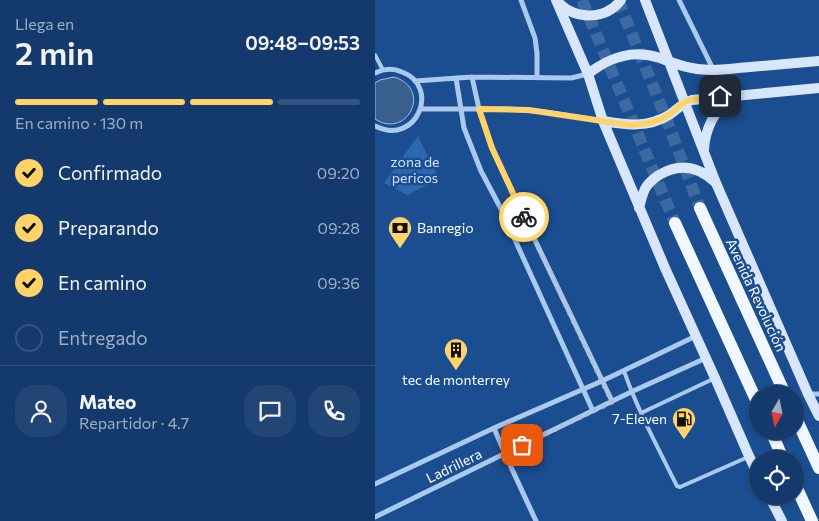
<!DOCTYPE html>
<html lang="es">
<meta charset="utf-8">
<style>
body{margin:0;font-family:Commissioner,sans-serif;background:#214575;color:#f1f3f6;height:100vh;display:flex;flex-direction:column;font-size:19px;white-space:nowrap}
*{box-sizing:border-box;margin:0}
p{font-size:16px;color:#9dadc2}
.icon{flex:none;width:28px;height:28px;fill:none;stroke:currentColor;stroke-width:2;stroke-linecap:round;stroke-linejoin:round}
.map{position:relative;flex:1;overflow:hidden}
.side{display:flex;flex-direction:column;background:#143a6d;width:375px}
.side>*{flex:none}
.needle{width:32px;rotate:189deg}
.buttons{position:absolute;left:374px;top:385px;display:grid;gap:10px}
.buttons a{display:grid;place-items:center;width:55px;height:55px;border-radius:50%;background:#143a6d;box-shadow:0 1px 4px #0004,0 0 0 1px #335480;font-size:25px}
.pin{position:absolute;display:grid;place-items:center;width:42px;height:42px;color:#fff;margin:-21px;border-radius:10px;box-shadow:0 2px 8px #0006}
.courier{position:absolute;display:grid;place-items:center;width:50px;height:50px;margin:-25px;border:4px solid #ffd367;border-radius:50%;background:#fff;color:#222;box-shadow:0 1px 6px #0007}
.headline em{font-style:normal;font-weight:600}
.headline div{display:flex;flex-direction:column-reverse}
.headline{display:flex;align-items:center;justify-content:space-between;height:85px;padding:0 15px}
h1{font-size:32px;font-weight:600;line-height:38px}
.bar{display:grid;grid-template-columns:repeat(4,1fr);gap:8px 5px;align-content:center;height:60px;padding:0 15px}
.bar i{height:6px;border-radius:4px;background:#335480}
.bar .on{background:#ffd367}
.bar p{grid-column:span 4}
.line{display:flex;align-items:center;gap:12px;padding:0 15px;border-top:1px solid #335480}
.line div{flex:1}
.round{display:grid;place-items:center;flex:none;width:52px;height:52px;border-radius:20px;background:#214575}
ol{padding:0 15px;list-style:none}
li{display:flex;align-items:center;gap:15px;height:55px}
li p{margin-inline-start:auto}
li .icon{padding:5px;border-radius:50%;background:#ffd367;color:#111;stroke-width:4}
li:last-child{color:#9dadc2}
li i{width:28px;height:28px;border:2px solid #335480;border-radius:50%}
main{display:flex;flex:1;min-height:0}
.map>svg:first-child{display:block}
</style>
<main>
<section class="side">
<div class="headline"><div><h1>2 min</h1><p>Llega en</p></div><em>09:48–09:53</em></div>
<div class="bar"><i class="on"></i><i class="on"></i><i class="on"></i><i></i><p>En camino · 130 m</p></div>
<ol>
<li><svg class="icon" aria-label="check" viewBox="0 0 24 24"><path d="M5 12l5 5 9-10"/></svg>Confirmado<p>09:20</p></li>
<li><svg class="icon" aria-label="check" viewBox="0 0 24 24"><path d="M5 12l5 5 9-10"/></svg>Preparando<p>09:28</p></li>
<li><svg class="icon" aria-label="check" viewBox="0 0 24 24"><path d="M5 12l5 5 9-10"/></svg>En camino<p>09:36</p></li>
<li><i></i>Entregado</li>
</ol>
<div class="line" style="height:90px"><a class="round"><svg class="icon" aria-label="person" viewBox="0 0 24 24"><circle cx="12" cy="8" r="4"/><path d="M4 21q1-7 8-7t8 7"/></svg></a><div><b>Mateo</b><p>Repartidor · 4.7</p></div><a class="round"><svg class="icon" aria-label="chat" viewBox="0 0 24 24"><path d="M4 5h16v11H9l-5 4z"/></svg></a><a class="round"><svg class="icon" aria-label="phone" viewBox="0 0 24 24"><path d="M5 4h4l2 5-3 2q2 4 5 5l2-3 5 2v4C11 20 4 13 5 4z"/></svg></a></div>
</section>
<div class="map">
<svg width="444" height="521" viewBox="0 0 444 521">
<rect width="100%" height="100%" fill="#1a4e91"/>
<path fill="#2d68af" d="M43,136L64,179L32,195L9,183Z"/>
<path fill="#395f8f" stroke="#9cc4f1" d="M19,77C58,89 32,140 0,119V83L5,80Z"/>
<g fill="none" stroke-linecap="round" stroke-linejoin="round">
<path stroke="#3c69a2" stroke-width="12" stroke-dasharray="12 6" stroke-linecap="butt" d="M207,0L300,223
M243,0L289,113L325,208"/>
<path stroke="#aac9ef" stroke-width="4" d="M0,55L8,70
M249,371C263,411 283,448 302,486L305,487L373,457
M266,413L338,379"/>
<path stroke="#aac9ef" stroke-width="5" d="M146,0L160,38L162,53V77
M304,0L338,69
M0,73C8,69 18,68 27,72C66,86 42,147 0,126
M97,77L104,109L117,148L146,211L237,401
M81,78L89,128L106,171L125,207L218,411
M40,81L97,77L196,78L213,74
M45,109H135L170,112L228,121
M434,394H444
M119,428L130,454L161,521
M0,484L119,428L227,381L321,336
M0,517L256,392L331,358"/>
<path stroke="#d7e6fa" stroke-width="10" d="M181,0L213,74L228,121L290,268L340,378L374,456L382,473
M270,0L341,183L433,394L444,416
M184,3C201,20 231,20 246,0
M213,74C234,57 259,49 285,58C303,65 317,70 337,70C349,70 362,68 375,67C398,65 421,63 444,61
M228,121C251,125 273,128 294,115C302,110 307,103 317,100L444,88
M329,150C330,127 340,110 357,95
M264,208C266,201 267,195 270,189C273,183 278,179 284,175C304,163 323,166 340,182
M394,496L407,521"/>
<path stroke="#f1f7ff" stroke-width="12" d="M325,208L410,394
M300,223L382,402
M420,416L444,468
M396,431L408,459
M420,484L437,521"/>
</g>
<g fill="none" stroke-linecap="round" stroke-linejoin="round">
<path stroke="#afc1d8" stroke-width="5" stroke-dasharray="0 9" d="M147,445L237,402L149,217"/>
<path stroke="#ffd367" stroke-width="6" d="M149,217L117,148L104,109L154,110L254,125C268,125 282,123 295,114C300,110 305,105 310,102C321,97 334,98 345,96"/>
</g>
<defs>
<g id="bank-pin" transform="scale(1.25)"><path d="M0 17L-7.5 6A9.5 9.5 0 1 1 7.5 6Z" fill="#ffd367" stroke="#1a4e91"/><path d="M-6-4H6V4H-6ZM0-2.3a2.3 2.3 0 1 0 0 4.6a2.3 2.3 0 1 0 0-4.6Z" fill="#111"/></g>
<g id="building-pin" transform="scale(1.25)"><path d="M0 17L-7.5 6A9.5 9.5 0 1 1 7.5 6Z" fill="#ffd367" stroke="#1a4e91"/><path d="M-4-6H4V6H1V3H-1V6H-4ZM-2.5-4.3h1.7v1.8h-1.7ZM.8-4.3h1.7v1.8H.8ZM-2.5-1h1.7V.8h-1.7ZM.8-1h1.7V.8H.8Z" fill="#111"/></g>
<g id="fuel-pin" transform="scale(1.25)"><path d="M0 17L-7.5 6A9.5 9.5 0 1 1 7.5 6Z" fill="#ffd367" stroke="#1a4e91"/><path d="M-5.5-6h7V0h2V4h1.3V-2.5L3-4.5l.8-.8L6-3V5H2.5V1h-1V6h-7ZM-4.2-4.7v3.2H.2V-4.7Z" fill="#111"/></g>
</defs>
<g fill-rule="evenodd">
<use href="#bank-pin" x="25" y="228"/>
<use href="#building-pin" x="81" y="350"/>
<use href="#fuel-pin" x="309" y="419"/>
</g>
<g text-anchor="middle" stroke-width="5" stroke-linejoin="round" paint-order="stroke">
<g font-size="14" fill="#d0e3fa" stroke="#1a4e91">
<text x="40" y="167">zona de<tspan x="40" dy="16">pericos</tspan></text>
</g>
<g font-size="14" fill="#fff" stroke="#1a4e91" text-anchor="start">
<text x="42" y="233">Banregio</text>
<text x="81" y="385" text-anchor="middle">tec de monterrey</text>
<text x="292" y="424" text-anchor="end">7-Eleven</text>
</g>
<g font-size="14" fill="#fff" stroke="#1a4e91">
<text transform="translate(381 295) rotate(65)" y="5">Avenida Revolución</text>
<text transform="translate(79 466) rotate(-26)" y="5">Ladrillera</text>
</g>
</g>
</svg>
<div class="buttons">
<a><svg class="needle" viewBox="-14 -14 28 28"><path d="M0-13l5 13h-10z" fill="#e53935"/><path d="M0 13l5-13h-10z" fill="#9dadc2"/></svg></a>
<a><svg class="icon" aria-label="locate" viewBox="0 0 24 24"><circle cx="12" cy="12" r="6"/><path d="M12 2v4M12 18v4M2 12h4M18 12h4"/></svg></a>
</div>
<div class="pin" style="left:147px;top:445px;background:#ea580c"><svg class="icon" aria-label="bag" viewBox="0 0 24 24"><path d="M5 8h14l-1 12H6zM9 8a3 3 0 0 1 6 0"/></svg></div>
<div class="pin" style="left:345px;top:96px;background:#1f2937"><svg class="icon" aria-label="home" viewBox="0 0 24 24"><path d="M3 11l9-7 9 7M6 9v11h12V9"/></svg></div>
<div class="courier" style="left:149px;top:217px"><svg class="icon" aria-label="bike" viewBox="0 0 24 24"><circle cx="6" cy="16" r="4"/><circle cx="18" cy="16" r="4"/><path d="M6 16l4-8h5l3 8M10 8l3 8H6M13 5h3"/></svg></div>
</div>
</main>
